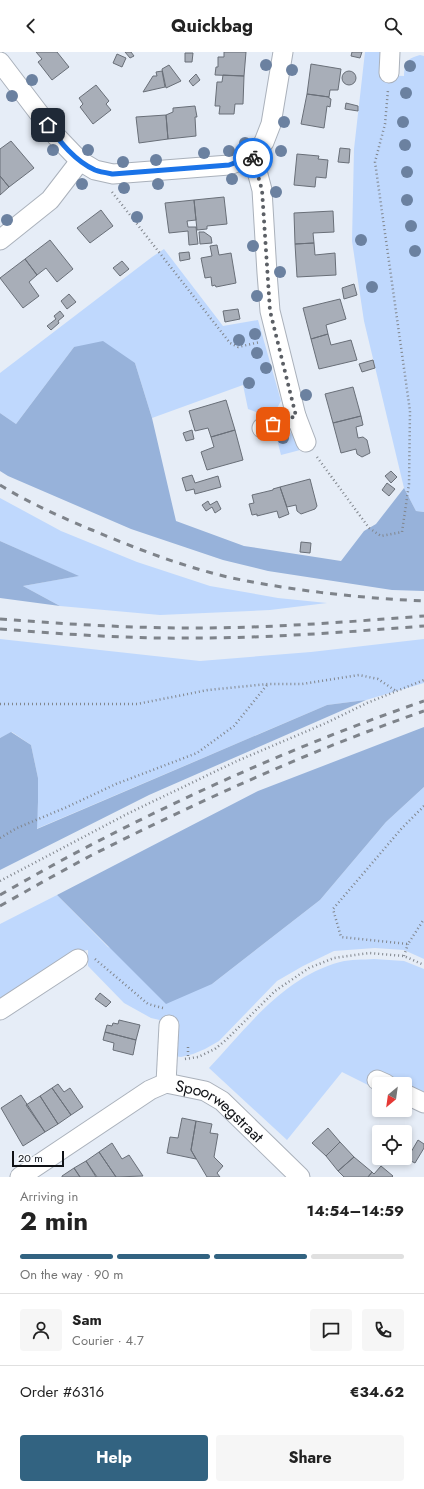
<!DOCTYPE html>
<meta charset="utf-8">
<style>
body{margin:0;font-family:Jost,sans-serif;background:#f6f6f6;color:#222;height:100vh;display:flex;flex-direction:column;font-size:15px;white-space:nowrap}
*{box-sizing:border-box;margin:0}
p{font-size:13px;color:#767676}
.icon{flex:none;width:22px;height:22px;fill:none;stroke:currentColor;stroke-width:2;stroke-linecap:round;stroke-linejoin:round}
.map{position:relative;height:1125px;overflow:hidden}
.panel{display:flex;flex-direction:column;background:#fff;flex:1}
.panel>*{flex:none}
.needle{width:26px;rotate:209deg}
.buttons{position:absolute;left:372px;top:1025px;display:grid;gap:8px}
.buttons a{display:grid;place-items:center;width:40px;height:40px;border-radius:4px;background:#fff;box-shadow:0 2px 6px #0003;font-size:20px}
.scale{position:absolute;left:12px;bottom:10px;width:52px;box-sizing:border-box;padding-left:4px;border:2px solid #101216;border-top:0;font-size:11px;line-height:14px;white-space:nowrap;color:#101216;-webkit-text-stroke:3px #f7fafe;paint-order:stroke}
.pin{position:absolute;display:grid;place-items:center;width:34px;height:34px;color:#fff;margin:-17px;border-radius:8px;box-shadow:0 2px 6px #0006}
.courier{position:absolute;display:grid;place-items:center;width:40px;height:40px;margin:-20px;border:3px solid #1a73e8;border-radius:50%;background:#fff;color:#222;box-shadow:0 1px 5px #0007}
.headline em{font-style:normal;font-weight:700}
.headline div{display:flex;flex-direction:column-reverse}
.headline{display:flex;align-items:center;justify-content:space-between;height:68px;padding:0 20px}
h1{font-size:26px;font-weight:700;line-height:30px}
.bar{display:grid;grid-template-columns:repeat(4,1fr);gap:6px 4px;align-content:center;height:48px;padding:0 20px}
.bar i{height:5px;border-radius:3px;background:#e0e0e0}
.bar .on{background:#326381}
.bar p{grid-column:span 4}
.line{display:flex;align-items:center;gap:10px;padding:0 20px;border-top:1px solid #e0e0e0}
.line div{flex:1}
.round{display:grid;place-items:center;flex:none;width:42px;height:42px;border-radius:4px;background:#f6f6f6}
.cta{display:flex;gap:8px;margin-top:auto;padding:8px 20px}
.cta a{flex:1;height:46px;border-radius:4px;background:#326381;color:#fff;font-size:16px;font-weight:700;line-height:46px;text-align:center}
.cta a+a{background:#f6f6f6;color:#222}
header{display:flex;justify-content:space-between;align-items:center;height:52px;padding:0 20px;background:#fff;font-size:18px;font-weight:700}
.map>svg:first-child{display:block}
</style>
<header><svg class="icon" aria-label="back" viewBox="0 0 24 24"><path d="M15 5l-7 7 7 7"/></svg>Quickbag<svg class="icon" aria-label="search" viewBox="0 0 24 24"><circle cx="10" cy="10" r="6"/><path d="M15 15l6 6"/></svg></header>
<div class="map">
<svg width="424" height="1125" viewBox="0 0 424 1125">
<rect width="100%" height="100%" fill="#e6edf7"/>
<path fill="#bfd8fd" d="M365,0H386L383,23L404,24C405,10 406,7 420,3L424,4V460L416,459L404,436L364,269L352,189L354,97Z
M164,197L223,274L258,268L281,349L276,358L261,362L248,357L243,333L152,366L135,311L74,295L16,372L0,361V321L152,205Z
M282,378L290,380L304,397L281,403L275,379Z
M0,446L61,479L137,510L210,534L278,546L327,551L270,558L160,563L60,554L23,534L78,524L0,489Z
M0,587L200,609L311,600L424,587V631L366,648L327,653L36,777L38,750V726L31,693L12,680L0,686Z
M424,735V907L404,898L375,896L334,899L303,914L277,929L219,989L205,997L193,1002L181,1005L174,1004L177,972L151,966L124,951L88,914V898L76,900L0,949V872L57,843L108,895L212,932L320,848L386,770Z
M374,907L404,909L424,917V1044L405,1034V1032H402L380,1021L372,1035L342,1020L287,1088L209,1016C247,975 284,925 340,910C351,907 363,908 374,907Z"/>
<path fill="#97b2da" d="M103,289L135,311L152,366L176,469L244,494L341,509L364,479L376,472L404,436L416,459L424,460V539L392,538L268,519L223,508L131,477L8,424L0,419V361L16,372L74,295Z
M0,489L79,524L23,534L60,554L0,546Z
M366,648L149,743L0,818V686L11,680L31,693L38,726V750L37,777L327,653Z
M424,675V735L386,770L320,848L212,932L166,952L57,843L258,739Z"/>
<path fill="#a8aeb8" stroke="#696f78" d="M36,0H57L69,15L52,28L38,10L42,7Z
M125,0H131L134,4L130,6Z
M224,0H246L244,24L215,23L216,15H218V5H224Z
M352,0H362L360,6L351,4Z
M185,1H193L192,10H185Z
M117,2L126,6L122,15L113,11Z
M311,12L341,17L338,38H330L329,45L307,42Z
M169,13L181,29L166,36L162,17Z
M162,19L165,35L143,40L153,24H157L156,20Z
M342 26a7 7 0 1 1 14 0a7 7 0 1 1-14 0Z
M196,22L200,28L193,34L189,29Z
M223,23L244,24L243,52H235L234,62H219L220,54H215L217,30H222Z
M96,33L109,49L106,52L111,58L93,72L80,55L83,52L79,46Z
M307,42L329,45V46L331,47L330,55L327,54L324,76L301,72Z
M346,51L358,54V59L345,57Z
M195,54L197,65H195L196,84L168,87L166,63L173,60V56Z
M166,63L168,87L139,91L136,65Z
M11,89L34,116L9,135L0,124V97Z
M340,96L350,97L349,111L338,110Z
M297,102L319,104L318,107L328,108L326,126L316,125L315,135L294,133Z
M0,124L9,135L0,143Z
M224,145L227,172L207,174V177L197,178L194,148Z
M194,148L196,168L187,169L188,175H196L198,192L189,193L188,179L169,181L165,151Z
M101,158L113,174L90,191L77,176Z
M333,159L334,180L313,181L314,191L295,192L294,161Z
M199,180H204L211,185L212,191L200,192Z
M50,188L73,217L57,230L46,216L37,223L25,207Z
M314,191L315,203L335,201L336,223L297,225L295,192Z
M217,193L219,203L231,201L236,231L216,235L215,233L212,234L211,225L205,226L201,206L212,204L210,194Z
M189,200L190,207L180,209L179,201Z
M25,207L37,223L29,230L39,244L23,256L0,226Z
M122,209L129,217L120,224L113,216Z
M354,232L357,243L344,247L342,236Z
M69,242L76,250L67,257L61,249Z
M340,247L346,267L326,273L328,282L311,287L303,256Z
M238,257L240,267L225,270L223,259Z
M60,259L64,264L58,269L59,271L51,278L47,274L56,267L54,264Z
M328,282L331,293L351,288L357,308L319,317L311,287Z
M373,308L375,316L362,320L359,312Z
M353,335L361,364L333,371L325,342Z
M226,348L235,378L211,385L208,376L195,379L189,359Z
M361,364L363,373L356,375L358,386L363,385L367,388L370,401L362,405L357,402L356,397L341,401L333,371Z
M192,378L194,387L186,389L183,381Z
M235,378L243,408L207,418L201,400L214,395L211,385Z
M391,419L397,425L391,431L385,424Z
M192,423L195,431L218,424L221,435L195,442L194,437L186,439L182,426Z
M310,427L317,454L315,457L301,462L297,459L296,453L287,455L280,435Z
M387,431L395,437L389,444L382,438Z
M280,435L289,462L279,466L277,459L257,464V462L252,463L249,452L254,451L252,443L273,438V437Z
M208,449L210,453L217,449L221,457L215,461L212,455L206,459L202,453Z
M301,490L311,491L310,501L300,500Z
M100,941L111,950L106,955L95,947Z
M119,968L140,973L136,988L105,980L107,973L112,974L113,971L118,972Z
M105,980L136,988L133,1003L113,998L114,991L103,988Z
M58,1032L64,1040L70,1036L83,1055L71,1063L52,1036Z
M52,1036L71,1063L58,1072L40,1044Z
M21,1043L45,1080L23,1094L1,1056Z
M40,1044L58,1072L45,1080L26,1053Z
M182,1066L196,1069L191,1098L196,1107L167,1101L170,1085L178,1086Z
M196,1069L212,1072L210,1081L218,1082L214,1105L223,1114L217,1121L220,1125H207L191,1098Z
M328,1076L340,1090L326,1104L312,1091Z
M418,1088L424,1092V1096L415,1111L407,1107Z
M340,1090L354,1105L338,1119L326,1104Z
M112,1091L122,1107L129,1103L143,1124L116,1125L99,1100Z
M99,1100L116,1125H97L86,1109Z
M354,1105L372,1120L368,1125H344L338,1119Z
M86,1109L96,1125H80L74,1116Z
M381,1114L393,1124L392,1125H368L372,1120L374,1122Z
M74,1116L80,1125H62V1124Z"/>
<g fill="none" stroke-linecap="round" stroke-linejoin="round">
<g stroke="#aab1bb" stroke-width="21">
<g id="minor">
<path d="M0,10L57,85L80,109L95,118L113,122L229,113L253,104L264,90L271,72L283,0"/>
<path d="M389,21L390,0"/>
<path d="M253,104L262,138L267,221L270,259L296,364L306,390"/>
<path d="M0,188L50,148L80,109"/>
<path d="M262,376L296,364"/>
<path d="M0,958L78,907"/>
<path d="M377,1028L386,1032"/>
<path d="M166,1031L169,973"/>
<path d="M405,1042L424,1051"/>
<path id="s1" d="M20,1125L150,1038L166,1031L205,1039L222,1049L300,1125"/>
</g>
</g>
<path stroke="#81868d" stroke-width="2.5" stroke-dasharray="1 3" stroke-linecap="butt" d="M112,140L230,291L238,295L260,290
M317,405L369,476L381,484L402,480L409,432L410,359L375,110L385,72L388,38
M0,652H137L208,638L268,632H302L359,623L378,627L396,639
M424,754L402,776L333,857L341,885L408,892L424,867
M0,786L17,776L67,755L116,732L197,701L234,674L267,633
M0,829L127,762L237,709L326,671L367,651L424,628
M404,904L408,892
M95,907L148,952L163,956
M188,995V1007
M185,1007L198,1005L215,997L226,988L275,939L309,916L334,906L369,901L404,904L424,913"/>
<use href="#minor" stroke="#fff" stroke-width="19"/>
<path stroke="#7e838a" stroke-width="3" stroke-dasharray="7 7" stroke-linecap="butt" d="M0,433C29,451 61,465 92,478C137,497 184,515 232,526C295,539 360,546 424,549
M0,567C64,572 129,576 194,576C271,576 347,570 424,564
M0,577C64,582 129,587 194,586C271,586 347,580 424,574
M0,843C28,827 56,811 85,796C194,739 308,689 424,649
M0,854C30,837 60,820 90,804C199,749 309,699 424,659"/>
</g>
<g fill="#6b81a0">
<circle cx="266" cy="13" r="6"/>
<circle cx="410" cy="14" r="6"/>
<circle cx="292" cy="18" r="6"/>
<circle cx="32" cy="28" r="6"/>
<circle cx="406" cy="41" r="6"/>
<circle cx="12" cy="44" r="6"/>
<circle cx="284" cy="70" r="6"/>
<circle cx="403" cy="70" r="6"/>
<circle cx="41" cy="84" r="6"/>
<circle cx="245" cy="91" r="6"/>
<circle cx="405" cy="93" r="6"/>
<circle cx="53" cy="98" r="6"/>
<circle cx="88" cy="98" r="6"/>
<circle cx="229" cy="99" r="6"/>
<circle cx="281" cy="99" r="6"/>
<circle cx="204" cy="101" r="6"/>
<circle cx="156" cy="108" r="6"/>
<circle cx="123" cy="110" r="6"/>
<circle cx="407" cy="120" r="6"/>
<circle cx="232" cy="127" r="6"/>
<circle cx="82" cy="132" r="6"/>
<circle cx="158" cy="132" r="6"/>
<circle cx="124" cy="136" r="6"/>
<circle cx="276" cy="140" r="6"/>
<circle cx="407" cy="148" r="6"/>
<circle cx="137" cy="165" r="6"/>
<circle cx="7" cy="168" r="6"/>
<circle cx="411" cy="174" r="6"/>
<circle cx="361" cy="188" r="6"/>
<circle cx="253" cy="194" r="6"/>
<circle cx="415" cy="199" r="6"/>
<circle cx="280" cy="220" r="6"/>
<circle cx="372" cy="235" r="6"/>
<circle cx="257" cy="244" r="6"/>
<circle cx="255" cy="282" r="6"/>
<circle cx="239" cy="288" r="6"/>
<circle cx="257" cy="301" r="6"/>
<circle cx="266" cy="316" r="6"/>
<circle cx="249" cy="331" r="6"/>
<circle cx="306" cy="343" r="6"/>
<circle cx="283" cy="386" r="6"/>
</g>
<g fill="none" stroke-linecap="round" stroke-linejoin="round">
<path stroke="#5b5f65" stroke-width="4" stroke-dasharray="0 7.2" d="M253,106L262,138L270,259L296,364L273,372"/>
<path stroke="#1a73e8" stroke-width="5" d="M48,73C60,90 75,109 95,118C100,120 107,121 113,122L229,113L253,104V106"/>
</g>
<g text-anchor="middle" stroke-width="4" stroke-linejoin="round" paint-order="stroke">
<g font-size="16" fill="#101216" stroke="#f7fafe">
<text dy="6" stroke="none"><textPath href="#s1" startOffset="236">Spoorwegstraat</textPath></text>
</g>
</g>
</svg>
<div class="buttons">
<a><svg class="needle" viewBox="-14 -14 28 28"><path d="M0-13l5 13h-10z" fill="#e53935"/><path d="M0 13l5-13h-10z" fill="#767676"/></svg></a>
<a><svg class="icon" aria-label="locate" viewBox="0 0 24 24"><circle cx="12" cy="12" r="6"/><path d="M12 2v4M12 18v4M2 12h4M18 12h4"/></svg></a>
</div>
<div class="scale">20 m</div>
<div class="pin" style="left:273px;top:372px;background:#ea580c"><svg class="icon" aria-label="bag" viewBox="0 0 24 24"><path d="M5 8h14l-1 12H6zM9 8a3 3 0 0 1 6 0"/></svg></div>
<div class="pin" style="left:48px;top:73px;background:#1f2937"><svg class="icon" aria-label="home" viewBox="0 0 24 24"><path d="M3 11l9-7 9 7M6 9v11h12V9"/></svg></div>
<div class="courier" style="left:253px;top:106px"><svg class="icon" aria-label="bike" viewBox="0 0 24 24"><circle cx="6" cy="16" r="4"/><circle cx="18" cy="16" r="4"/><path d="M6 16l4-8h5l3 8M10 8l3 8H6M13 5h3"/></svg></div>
</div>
<section class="panel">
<div class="headline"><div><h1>2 min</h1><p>Arriving in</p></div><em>14:54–14:59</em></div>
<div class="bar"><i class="on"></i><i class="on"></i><i class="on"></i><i></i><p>On the way · 90 m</p></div>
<div class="line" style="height:72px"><a class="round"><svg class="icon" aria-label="person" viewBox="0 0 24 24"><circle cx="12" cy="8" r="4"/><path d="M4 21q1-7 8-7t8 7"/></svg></a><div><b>Sam</b><p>Courier · 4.7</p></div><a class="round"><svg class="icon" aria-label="chat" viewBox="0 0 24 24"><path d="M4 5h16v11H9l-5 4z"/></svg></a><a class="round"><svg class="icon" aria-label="phone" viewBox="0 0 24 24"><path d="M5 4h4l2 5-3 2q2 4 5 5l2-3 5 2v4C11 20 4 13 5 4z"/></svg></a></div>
<div class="line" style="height:52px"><div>Order #6316</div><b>€34.62</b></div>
<div class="cta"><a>Help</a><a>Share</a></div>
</section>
